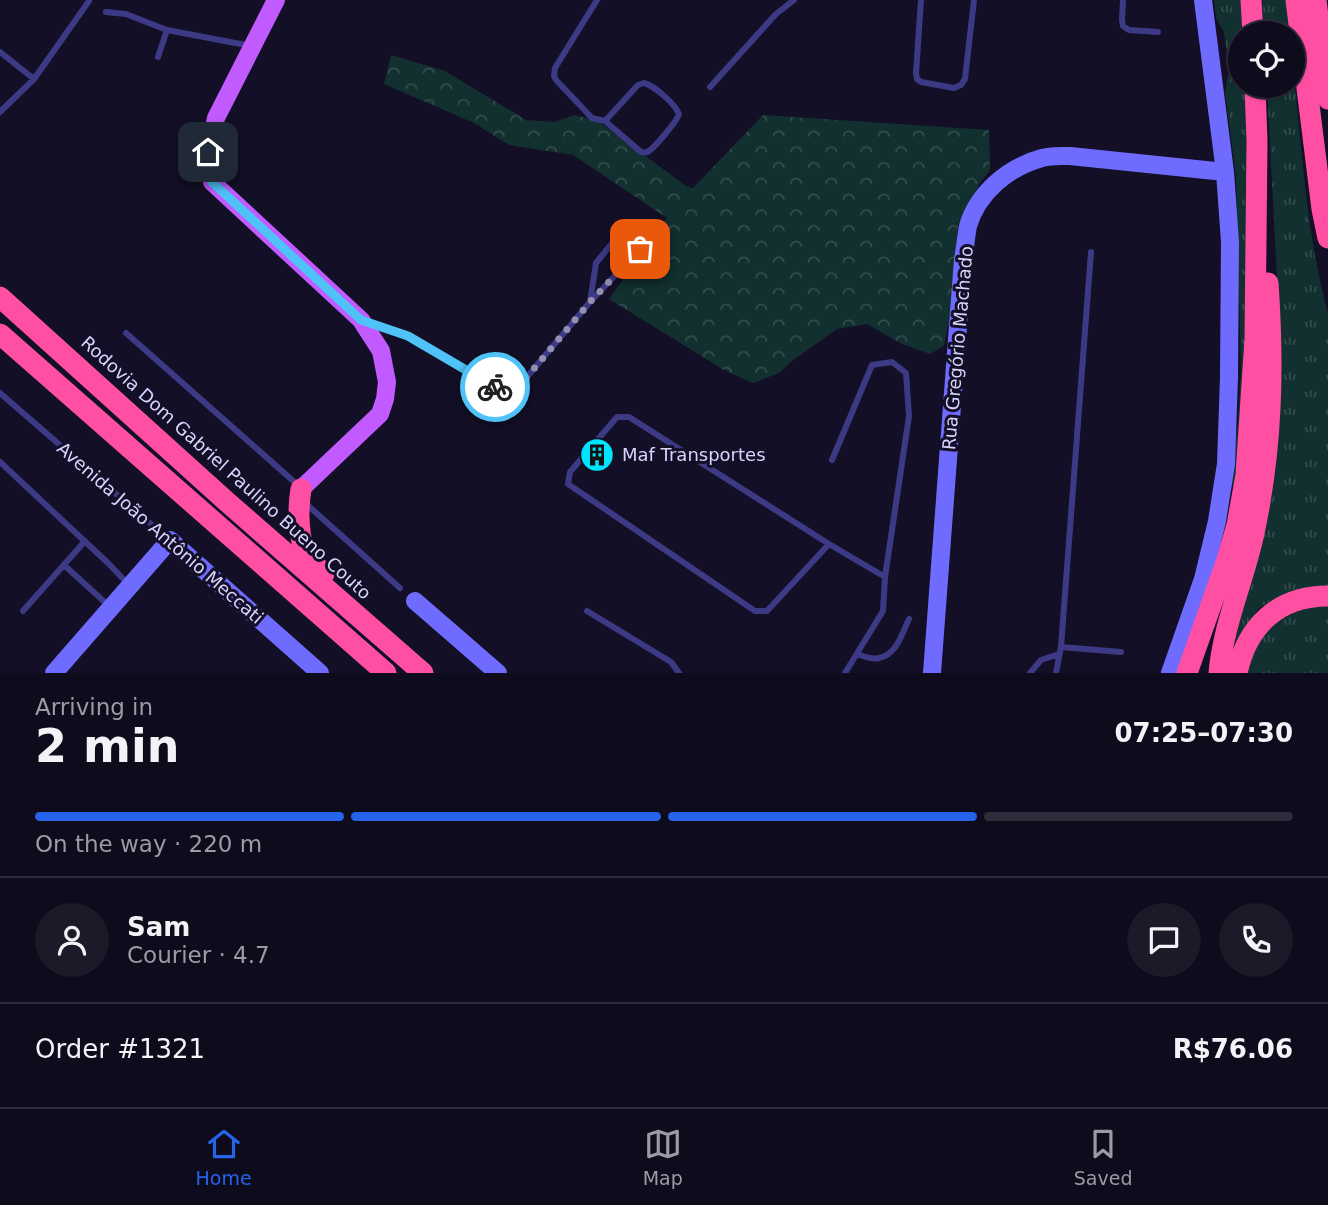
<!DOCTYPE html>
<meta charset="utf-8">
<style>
body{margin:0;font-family:"DejaVu Sans",sans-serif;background:#1c1929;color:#f1f3f6;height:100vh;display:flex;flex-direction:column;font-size:26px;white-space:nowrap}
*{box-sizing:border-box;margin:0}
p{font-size:23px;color:#9b9ba3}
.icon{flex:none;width:38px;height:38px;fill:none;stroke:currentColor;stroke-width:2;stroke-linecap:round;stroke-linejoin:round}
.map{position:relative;height:673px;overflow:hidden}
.side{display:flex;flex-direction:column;background:#0e0b1c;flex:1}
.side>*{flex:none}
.tools{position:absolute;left:1228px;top:21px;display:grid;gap:14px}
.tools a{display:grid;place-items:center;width:77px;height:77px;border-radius:50%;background:#0e0b1c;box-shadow:0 2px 5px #0004,0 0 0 2px #2e2b3b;font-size:35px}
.pin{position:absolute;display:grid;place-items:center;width:60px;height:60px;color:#fff;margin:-30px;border-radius:14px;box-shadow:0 4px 10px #0006}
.courier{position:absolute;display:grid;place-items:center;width:70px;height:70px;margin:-35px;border:5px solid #4fc3f7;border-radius:50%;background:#fff;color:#222;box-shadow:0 2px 9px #0007}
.head em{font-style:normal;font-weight:800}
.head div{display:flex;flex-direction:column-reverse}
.head{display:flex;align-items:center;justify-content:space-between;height:119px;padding:0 35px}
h1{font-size:46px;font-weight:800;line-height:52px}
.bar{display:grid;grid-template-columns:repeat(4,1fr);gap:10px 7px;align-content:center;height:84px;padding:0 35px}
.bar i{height:9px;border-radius:5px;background:#2e2b3b}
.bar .current{background:#2563eb}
.bar p{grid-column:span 4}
.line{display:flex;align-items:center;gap:18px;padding:0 35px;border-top:2px solid #2e2b3b}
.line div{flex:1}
.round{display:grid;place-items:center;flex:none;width:74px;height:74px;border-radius:37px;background:#1c1929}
.tab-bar{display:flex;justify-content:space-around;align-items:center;height:98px;border-top:2px solid #2e2b3b;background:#0e0b1c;font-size:19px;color:#9b9ba3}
.tab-bar a{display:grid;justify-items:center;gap:4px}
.tab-bar .current{color:#2563eb}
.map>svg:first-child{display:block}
</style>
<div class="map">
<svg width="1328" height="673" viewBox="0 0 1328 673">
<defs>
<pattern id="grass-tufts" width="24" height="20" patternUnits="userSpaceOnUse" patternTransform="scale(1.75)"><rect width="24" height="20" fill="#12302f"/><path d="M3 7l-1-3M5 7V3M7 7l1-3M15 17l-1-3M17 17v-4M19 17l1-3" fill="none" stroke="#344d4e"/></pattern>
<pattern id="forest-crowns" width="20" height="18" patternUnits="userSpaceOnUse" patternTransform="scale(1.75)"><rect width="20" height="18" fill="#12302f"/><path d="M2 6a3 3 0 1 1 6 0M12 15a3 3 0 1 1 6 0" fill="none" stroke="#344d4e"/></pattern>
</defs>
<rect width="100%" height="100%" fill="#130f26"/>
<path fill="url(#grass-tufts)" d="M1214,0H1245L1247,33H1241V86H1249V276L1237,485H1230L1238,422L1241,370L1237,210L1236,176L1225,92L1229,71L1224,32L1216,18Z
M1262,0H1287L1290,33H1264Z
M1293,67C1302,149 1306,233 1328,313V588L1291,592L1259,608L1244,629L1236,647L1229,654L1280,337L1267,86H1293Z
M1328,606V673H1244L1254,641L1295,608Z"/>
<path fill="url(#forest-crowns)" d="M391,55L445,71L526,120L554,122L574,115L598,121L686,186L693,188L763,115L989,130L990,170L980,183L958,224L955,290L944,346L930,354L902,344L867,324L837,329L793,360L779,373L753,383L724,370L609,299L667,218L573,155L509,145L474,123L384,84Z"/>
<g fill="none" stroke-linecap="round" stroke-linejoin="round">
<path stroke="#3d3a85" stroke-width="6" d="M597,0L555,68L554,76L556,80L592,118L605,121L641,152C643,152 645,153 647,152C654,149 677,121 679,114C675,104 655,86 644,83L638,85L605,121
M921,0L916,73L917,79L921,82L954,88L961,85L965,79L974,0
M1123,0L1122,20L1123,26L1129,30L1158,32
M106,12L126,14L167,30L251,46
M0,52L34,79
M158,57L167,30
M710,87L776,14L794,0
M0,112L34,79L89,1
M366,321L408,336L501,390H516L590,302L640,249L641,241L626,231H622L596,263L590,302
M126,333L300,487
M0,393L168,539
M832,460L872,365L892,362L906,373L909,416L885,577
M0,462L109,564L128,584
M304,502L400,588
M829,544L767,611H755L568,484L570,472L617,417H629L829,544L885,577L883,611L845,673
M64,565L109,606
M23,611L85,541
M587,611L671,662L679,673
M1061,647L1121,652
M857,654C863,656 872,660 879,658C897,655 902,633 909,619
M1030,673L1041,660L1059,654
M1056,673L1061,647L1091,252"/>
<path stroke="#6f6bff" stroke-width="18" d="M415,601L498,673
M54,673L170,540L320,673
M932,673L963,259C965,249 966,237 968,226C978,192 1009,167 1042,158C1051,155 1061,156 1070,156L1225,172
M1170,673L1203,579L1217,521L1226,464L1229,377L1230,242L1225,172L1203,0"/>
<path stroke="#c25bff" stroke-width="18" d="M276,0L216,118L209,152L212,182L361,320L381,351L387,382L385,399L380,414L301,489"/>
<path stroke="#ff4fa3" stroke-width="21" d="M1251,0L1253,33
M1296,0L1322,209L1328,238
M1316,0L1328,99
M0,297L226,501L423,673
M0,334L386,673
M301,489C298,508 297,539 308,557C311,563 319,568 324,574
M1187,673L1227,560L1237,525L1246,475L1255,339L1257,141L1255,86
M1219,673C1223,625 1244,580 1254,533C1272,449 1274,369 1268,283
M1237,673C1247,626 1278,596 1328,596"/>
</g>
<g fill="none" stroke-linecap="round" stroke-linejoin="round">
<path stroke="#948fb3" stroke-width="7" stroke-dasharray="0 12.6" d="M495,387L501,390H516L590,302L640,249"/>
<path stroke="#4fc3f7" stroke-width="9" d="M208,152L212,182L361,320L408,336L495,387"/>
</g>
<defs>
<g id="building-disc" transform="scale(1.75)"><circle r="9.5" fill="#00e5ff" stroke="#130f26"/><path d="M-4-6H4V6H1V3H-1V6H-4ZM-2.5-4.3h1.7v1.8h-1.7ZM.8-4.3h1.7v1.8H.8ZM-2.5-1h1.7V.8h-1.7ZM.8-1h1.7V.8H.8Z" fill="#111"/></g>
</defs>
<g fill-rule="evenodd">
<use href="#building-disc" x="597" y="455"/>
</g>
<g text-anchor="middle" stroke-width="6" stroke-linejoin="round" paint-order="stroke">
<g font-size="18" fill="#d9d4ff" stroke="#130f26">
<text transform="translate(958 348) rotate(-85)" y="6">Rua Gregório Machado</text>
<text transform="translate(226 468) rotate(42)" y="6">Rodovia Dom Gabriel Paulino Bueno Couto</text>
<text transform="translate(160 533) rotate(41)" y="6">Avenida João Antônio Meccati</text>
</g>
<g font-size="18" fill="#d9d4ff" stroke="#130f26" text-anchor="start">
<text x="622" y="461">Maf Transportes</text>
</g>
</g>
</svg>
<div class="tools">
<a><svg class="icon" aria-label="locate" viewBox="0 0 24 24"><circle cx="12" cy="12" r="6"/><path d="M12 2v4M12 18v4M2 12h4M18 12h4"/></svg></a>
</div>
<div class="pin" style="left:640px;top:249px;background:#ea580c"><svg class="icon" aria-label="bag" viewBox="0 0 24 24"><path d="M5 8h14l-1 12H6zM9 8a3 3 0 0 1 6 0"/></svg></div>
<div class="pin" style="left:208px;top:152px;background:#1f2937"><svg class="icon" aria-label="home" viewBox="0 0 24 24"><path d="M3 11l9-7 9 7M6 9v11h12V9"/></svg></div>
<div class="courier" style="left:495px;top:387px"><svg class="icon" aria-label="bike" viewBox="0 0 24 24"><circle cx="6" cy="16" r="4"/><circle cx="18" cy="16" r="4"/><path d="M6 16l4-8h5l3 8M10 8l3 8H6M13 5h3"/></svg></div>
</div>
<section class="side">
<div class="head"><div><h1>2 min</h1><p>Arriving in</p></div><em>07:25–07:30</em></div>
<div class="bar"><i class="current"></i><i class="current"></i><i class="current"></i><i></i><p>On the way · 220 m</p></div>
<div class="line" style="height:126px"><a class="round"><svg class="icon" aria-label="person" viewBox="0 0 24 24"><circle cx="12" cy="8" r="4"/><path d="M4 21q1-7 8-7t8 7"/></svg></a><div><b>Sam</b><p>Courier · 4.7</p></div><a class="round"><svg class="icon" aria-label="chat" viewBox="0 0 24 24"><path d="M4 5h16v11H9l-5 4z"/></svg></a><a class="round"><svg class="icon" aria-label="phone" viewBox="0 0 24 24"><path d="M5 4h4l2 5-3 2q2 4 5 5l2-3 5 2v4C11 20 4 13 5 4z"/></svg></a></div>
<div class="line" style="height:91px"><div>Order #1321</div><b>R$76.06</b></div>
</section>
<nav class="tab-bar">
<a class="current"><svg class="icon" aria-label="home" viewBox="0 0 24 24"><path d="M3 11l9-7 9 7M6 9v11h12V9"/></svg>Home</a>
<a><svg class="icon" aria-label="map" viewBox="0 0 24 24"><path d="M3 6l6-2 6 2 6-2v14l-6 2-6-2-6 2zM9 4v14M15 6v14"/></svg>Map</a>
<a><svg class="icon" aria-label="saved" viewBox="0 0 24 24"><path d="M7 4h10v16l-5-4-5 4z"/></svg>Saved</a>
</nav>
